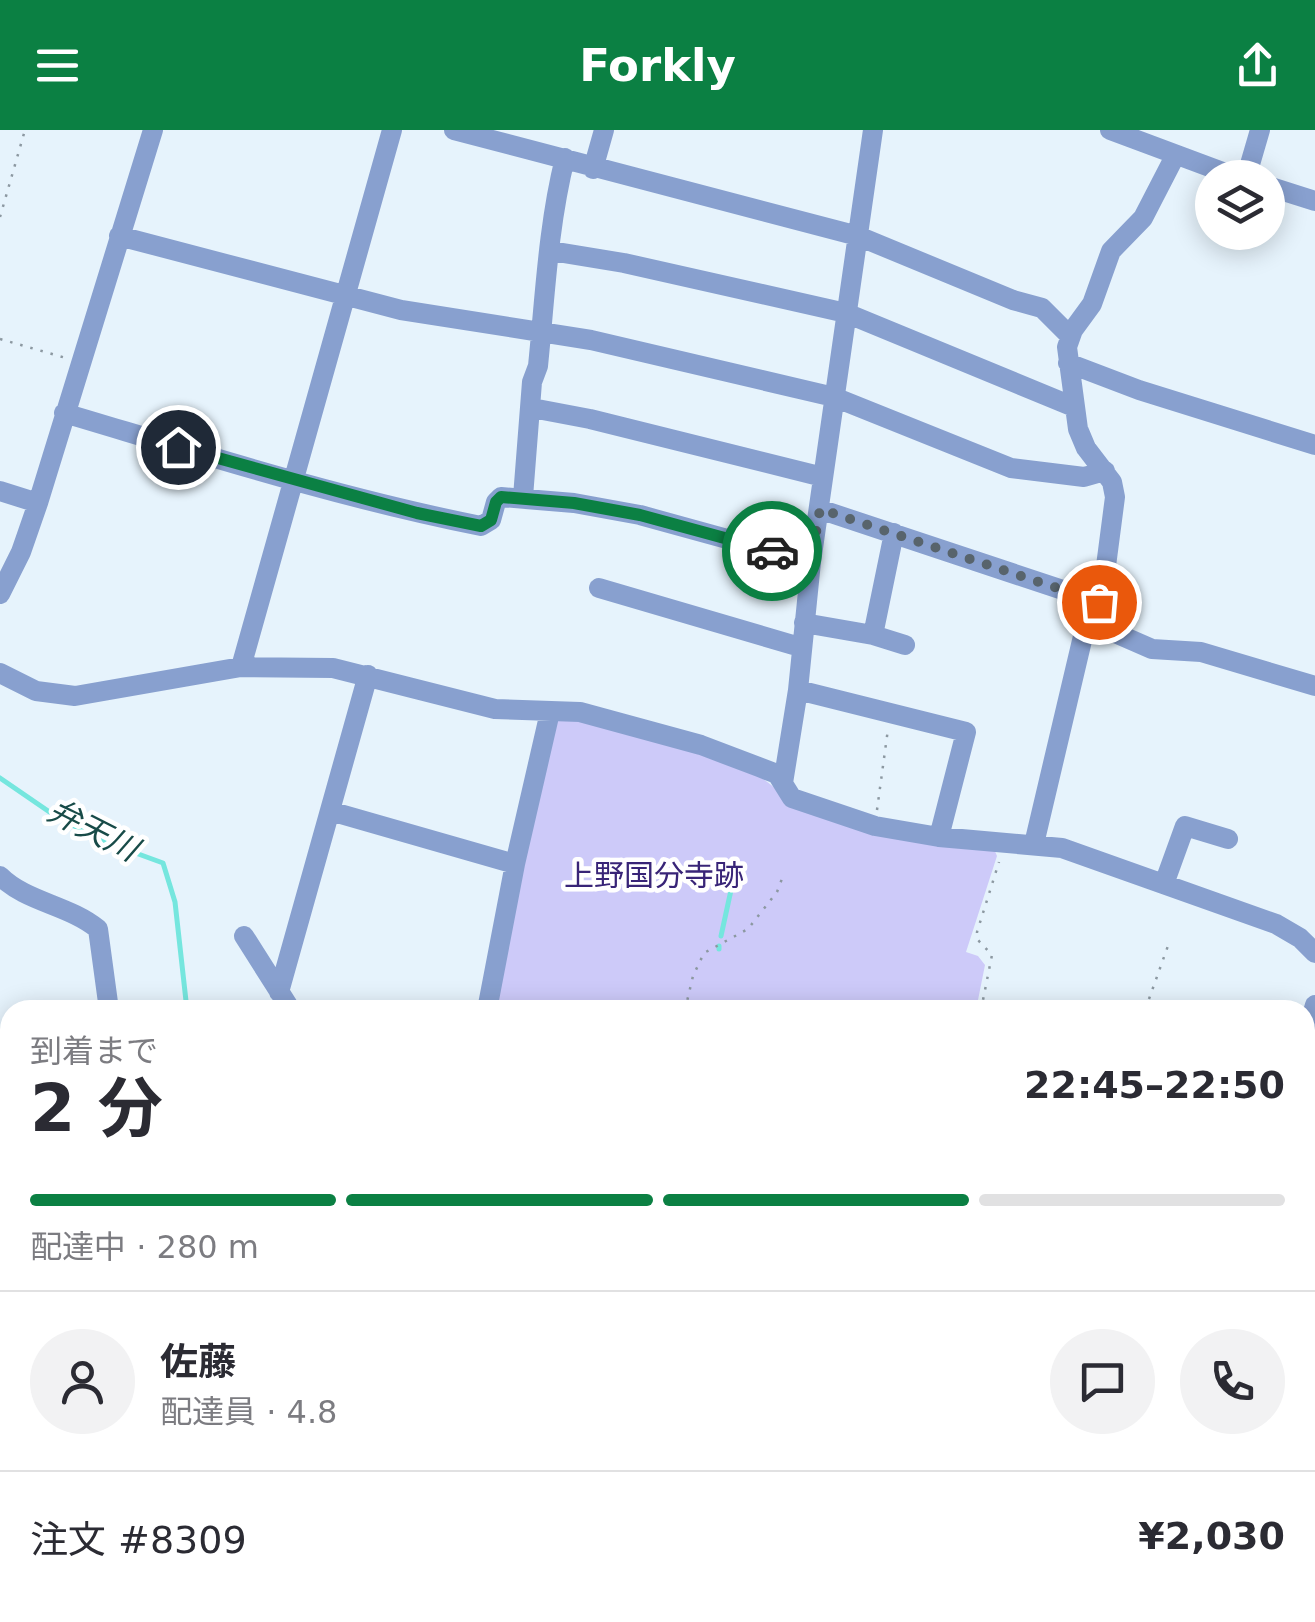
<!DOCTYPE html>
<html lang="ja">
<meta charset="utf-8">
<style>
body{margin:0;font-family:"DejaVu Sans","Noto Sans JP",sans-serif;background:#f2f2f3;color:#2b2b33;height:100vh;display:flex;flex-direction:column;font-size:38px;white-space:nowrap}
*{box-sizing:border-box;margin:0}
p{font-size:32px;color:#7c7c81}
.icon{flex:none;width:55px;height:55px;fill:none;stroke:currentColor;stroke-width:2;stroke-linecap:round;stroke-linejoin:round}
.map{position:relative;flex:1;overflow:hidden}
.sheet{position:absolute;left:0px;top:870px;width:1315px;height:622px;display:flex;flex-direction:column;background:#fff;border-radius:30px 30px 0 0;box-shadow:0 5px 25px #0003}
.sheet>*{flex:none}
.buttons{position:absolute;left:1195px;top:30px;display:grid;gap:20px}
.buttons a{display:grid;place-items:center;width:90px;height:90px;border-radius:50%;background:#fff;box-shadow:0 5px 25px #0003;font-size:50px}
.pin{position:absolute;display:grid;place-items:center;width:85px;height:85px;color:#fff;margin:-42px;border:5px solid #fff;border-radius:50%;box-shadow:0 2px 10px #0007}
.courier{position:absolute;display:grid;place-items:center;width:100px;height:100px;margin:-50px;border:8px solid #0b8043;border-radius:50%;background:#fff;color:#222;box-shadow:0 2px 12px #0007}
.overview em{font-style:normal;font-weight:700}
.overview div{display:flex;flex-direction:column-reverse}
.overview{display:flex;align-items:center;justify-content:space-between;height:170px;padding:0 30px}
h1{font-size:65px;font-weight:700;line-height:75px}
.bar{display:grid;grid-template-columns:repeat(4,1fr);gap:15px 10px;align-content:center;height:120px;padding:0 30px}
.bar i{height:12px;border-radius:8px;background:#e1e1e2}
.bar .selected{background:#0b8043}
.bar p{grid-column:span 4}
.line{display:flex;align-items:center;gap:25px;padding:0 30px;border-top:2px solid #e1e1e2}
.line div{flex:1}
.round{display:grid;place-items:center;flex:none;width:105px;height:105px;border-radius:52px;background:#f2f2f3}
header{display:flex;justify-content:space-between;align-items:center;height:130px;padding:0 30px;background:#0b8043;color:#fff;font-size:45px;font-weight:700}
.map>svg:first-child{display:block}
</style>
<header><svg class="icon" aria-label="menu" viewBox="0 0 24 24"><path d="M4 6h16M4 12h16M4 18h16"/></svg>Forkly<svg class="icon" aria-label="share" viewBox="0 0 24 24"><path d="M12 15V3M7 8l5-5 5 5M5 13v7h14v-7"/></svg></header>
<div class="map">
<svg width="1315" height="1492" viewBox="0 0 1315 1492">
<rect width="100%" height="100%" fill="#e6f3fc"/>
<path fill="#cdcaf9" d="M564,585C618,599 746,622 780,664L994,719L997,726L966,822L978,826L985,835L976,880H499L495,867L555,589Z"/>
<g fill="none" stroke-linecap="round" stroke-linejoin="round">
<path stroke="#75e6de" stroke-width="5" d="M0,648L51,683L100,710L163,733L175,772L187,880
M721,806L733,751
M719,819V816
M595,1482L601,1492"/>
<path stroke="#75e6de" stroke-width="28" d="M0,1376L10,1391
M551,1482L567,1492"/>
<path stroke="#8c98a1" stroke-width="2.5" stroke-dasharray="2.5 8" stroke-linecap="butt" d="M0,87L25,0
M0,209L66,228
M877,680L888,599
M1149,869L1169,813
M685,880L693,846L704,823L748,799L777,762L783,746
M981,880L992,825L977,809V802L999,732
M1305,1055L1315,1058
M518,1482L536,1492
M608,1482L614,1492
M1026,1482L1034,1492
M568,1492L571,1482
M861,1492L864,1482
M969,1492L973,1482"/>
<path stroke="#88a0cf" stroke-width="20" d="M454,0L858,106L1013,170L1042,178L1070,206
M1110,0L1239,48
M593,39L604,0
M1246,48L1260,0
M1268,56L1315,71
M119,106L401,180L591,210L834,267L1011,338L1084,347L1105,341
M551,121L624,133L846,183L1074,277
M1068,233L1139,260L1315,315
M532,278L590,289L823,347
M64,283C202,324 340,368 481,396L491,390L496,372L501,367L574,373L640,385L811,432
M0,361L38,373
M523,367L532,252L538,236C545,167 548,96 565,28
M819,379L1099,472
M599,458L800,517
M0,464L21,422L38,373L153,0
M1090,492L1152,519L1201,522L1315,556
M804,493L873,505L905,515
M873,505L894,403
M241,537L392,0
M0,543L36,561L75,566L241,537L333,538L495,579L580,582L701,615L759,637L777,644L792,668L875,696L939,707L1062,718L1276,794L1300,808L1315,823
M798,560L966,602L939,707
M783,653L798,560L811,432L873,0
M330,681L515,734
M1034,714L1084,502L1103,459L1115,367L1112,352L1086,318L1078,299L1067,217L1073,200L1092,174L1111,121L1143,88L1175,26
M0,746C26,772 69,775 98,799L109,880
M1164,754L1185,696L1228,709
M244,806L291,880
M279,862L368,545
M487,880L515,734L550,582
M1305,909L1315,875
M0,1297L10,1309
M1131,1482L1129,1488L1142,1492
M40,1492L43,1482
M1309,1492L1315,1463"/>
<path stroke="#143d9e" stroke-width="28" d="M1305,1154L1315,1106
M1305,1288L1315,1239
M1236,1492L1238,1482
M1263,1492L1265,1482"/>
</g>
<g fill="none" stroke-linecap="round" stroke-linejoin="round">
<path stroke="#58646c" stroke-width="10" stroke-dasharray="0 18" d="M772,421L811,432L820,379L1099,472"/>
<path stroke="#0b8043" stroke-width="12" d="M178,317L417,383L481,396L491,390L496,372L501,367L574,373L640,385L772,421"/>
</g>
<g text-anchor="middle" stroke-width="9" stroke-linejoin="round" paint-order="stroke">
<g font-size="30" fill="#382477" stroke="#fff">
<text x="654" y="756">上野国分寺跡</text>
</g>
<g font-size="32" font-style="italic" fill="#184b48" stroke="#fff">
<text transform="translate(93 700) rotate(27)" y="11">弁天川</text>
</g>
</g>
</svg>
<div class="buttons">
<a><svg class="icon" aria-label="layers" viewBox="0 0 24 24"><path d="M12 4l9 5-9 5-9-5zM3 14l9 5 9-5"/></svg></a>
</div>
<div class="pin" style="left:1099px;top:472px;background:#ea580c"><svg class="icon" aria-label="bag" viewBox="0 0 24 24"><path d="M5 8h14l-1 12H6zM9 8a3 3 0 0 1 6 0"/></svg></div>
<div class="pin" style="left:178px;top:317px;background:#1f2937"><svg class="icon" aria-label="home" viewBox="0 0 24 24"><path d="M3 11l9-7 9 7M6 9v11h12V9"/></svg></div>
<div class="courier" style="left:772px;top:421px"><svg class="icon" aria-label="car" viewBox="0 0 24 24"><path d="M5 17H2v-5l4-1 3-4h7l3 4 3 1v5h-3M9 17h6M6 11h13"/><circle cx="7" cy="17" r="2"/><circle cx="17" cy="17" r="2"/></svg></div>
<section class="sheet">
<div class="overview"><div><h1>2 分</h1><p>到着まで</p></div><em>22:45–22:50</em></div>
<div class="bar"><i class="selected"></i><i class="selected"></i><i class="selected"></i><i></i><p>配達中 · 280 m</p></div>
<div class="line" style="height:180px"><a class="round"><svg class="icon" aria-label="person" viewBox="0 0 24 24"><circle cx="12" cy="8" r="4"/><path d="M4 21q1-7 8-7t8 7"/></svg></a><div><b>佐藤</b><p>配達員 · 4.8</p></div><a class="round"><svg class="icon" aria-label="chat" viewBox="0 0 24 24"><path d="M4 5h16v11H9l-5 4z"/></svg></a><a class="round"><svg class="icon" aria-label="phone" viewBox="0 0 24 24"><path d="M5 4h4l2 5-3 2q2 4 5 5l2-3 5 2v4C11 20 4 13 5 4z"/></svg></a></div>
<div class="line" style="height:130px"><div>注文 #8309</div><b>¥2,030</b></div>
</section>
</div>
